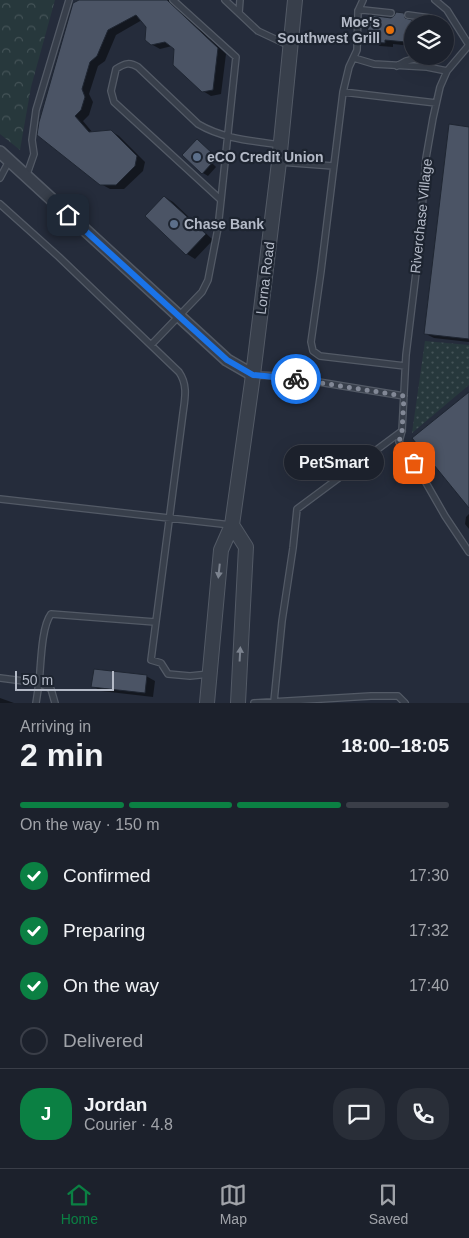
<!DOCTYPE html>
<meta charset="utf-8">
<style>
body{margin:0;font-family:Arial,sans-serif;background:#292e38;color:#f1f3f6;height:100vh;display:flex;flex-direction:column;font-size:19px;white-space:nowrap}
*{box-sizing:border-box;margin:0}
p{font-size:16px;color:#a0a3a9}
.icon{flex:none;width:28px;height:28px;fill:none;stroke:currentColor;stroke-width:2;stroke-linecap:round;stroke-linejoin:round}
.map{position:relative;height:703px;overflow:hidden}
.details{display:flex;flex-direction:column;background:#1c212c;flex:1}
.details>*{flex:none}
.fabs{position:absolute;left:404px;top:15px;display:grid;gap:10px}
.fabs a{display:grid;place-items:center;width:50px;height:50px;border-radius:50%;background:#1c212c;box-shadow:0 5px 20px #0002,0 0 0 1px #3a3e48;font-size:25px}
.scale{position:absolute;left:15px;bottom:12px;width:99px;box-sizing:border-box;padding-left:5px;border:2px solid #b4bac7;border-top:0;font-size:14px;line-height:18px;white-space:nowrap;color:#b4bac7;-webkit-text-stroke:4px #1d2430;paint-order:stroke}
.pin{position:absolute;display:grid;place-items:center;width:42px;height:42px;color:#fff;margin:-21px;border-radius:10px;box-shadow:0 2px 8px #0006}
.courier{position:absolute;display:grid;place-items:center;width:50px;height:50px;margin:-25px;border:4px solid #1a73e8;border-radius:50%;background:#fff;color:#222;box-shadow:0 1px 6px #0007}
.bubble{position:absolute;height:35px;border-radius:18px;background:#1c212c;box-shadow:0 5px 20px #0002,0 0 0 1px #3a3e48;font-size:16px;font-weight:800;line-height:35px;text-align:center}
.head em{font-style:normal;font-weight:800}
.head div{display:flex;flex-direction:column-reverse}
.head{display:flex;align-items:center;justify-content:space-between;height:85px;padding:0 20px}
h1{font-size:32px;font-weight:800;line-height:38px}
.bar{display:grid;grid-template-columns:repeat(4,1fr);gap:8px 5px;align-content:center;height:60px;padding:0 20px}
.bar i{height:6px;border-radius:4px;background:#3a3e48}
.bar .selected{background:#0b8043}
.bar p{grid-column:span 4}
.line{display:flex;align-items:center;gap:12px;padding:0 20px;border-top:1px solid #3a3e48}
.line div{flex:1}
.round{display:grid;place-items:center;flex:none;width:52px;height:52px;border-radius:20px;background:#292e38}
ol{padding:0 20px;list-style:none}
li{display:flex;align-items:center;gap:15px;height:55px}
li p{margin-inline-start:auto}
li .icon{padding:5px;border-radius:50%;background:#0b8043;color:#fff;stroke-width:4}
li:last-child{color:#a0a3a9}
li i{width:28px;height:28px;border:2px solid #3a3e48;border-radius:50%}
.menu{display:flex;justify-content:space-around;align-items:center;height:70px;border-top:1px solid #3a3e48;background:#1c212c;font-size:14px;color:#a0a3a9}
.menu a{display:grid;justify-items:center;gap:2px}
.menu .selected{color:#0b8043}
.map>svg:first-child{display:block}
</style>
<div class="map">
<svg width="469" height="703" viewBox="0 0 469 703">
<defs>
<pattern id="forest-crowns" width="20" height="18" patternUnits="userSpaceOnUse" patternTransform="scale(1.25)"><rect width="20" height="18" fill="#27383c"/><path d="M2 6a3 3 0 1 1 6 0M12 15a3 3 0 1 1 6 0" fill="none" stroke="#445357"/></pattern>
<pattern id="park-dots" width="8" height="8" patternUnits="userSpaceOnUse" patternTransform="scale(1.25)"><rect width="8" height="8" fill="#27383c"/><path d="M2 2h.1M6 6h.1" fill="none" stroke="#445357" stroke-width="1.8" stroke-linecap="round"/></pattern>
</defs>
<rect width="100%" height="100%" fill="#252c3b"/>
<path fill="url(#forest-crowns)" d="M0,0H55L31,87L20,150L0,134Z"/>
<path fill="url(#park-dots)" d="M425,341L469,345V385L412,433Z"/>
<path fill="#0007" d="M82,0H169L226,54L221,94L211,96L203,91L175,49L172,46L160,49L151,44L148,26L142,20L116,35L105,61L98,66L89,94L93,102L89,115L83,121L93,133L111,131L119,136L145,162L143,171L124,189H110L101,184L39,134Z
M399,16L412,21L427,24H412V46L393,44V47L380,46L372,41V38L368,36L391,19Z
M469,128V342L434,338L426,334Z
M197,140L217,157L212,163L216,167L208,176L203,173Z
M165,197L173,202L213,240L195,259L187,254L147,216Z
M469,514V529L465,524L466,517Z
M146,676L155,681L153,697L101,691L93,686Z
M0,698L14,703H0Z"/>
<path fill="#4b5465" stroke="#1f2632" d="M79,0H167L218,48L213,90L202,92L173,65L174,49L165,42L151,45L145,40L146,27L136,15L108,30L97,56L90,62L82,89L85,97L81,110L75,116L89,132L111,130L137,156L135,166L116,185H100L37,135L39,122L73,3Z
M396,12L404,13L405,18L412,20V39L406,38V42L385,40V43L370,42L371,37H367L369,15L391,18L394,16Z
M449,124L469,127V339L424,334Z
M197,139L213,154L207,159L212,163L202,174L182,155Z
M164,196L206,234L186,255L145,216Z
M469,392V508L412,438Z
M94,669L147,675L145,693L91,687Z"/>
<g fill="none" stroke-linecap="round" stroke-linejoin="round">
<g stroke="#535a66" stroke-width="8">
<path id="service" d="M173,0L236,57L221,200
M225,0L258,31L290,46
M435,0L447,10L469,45
M358,11L363,10L391,13
M239,13L240,0
M408,15L430,18L440,24
M469,45L447,71L440,87L433,118L426,158L419,248L406,355L402,431L399,442L421,474L445,516L469,552
M354,58L374,64L427,67L447,71
M397,66L406,61L425,56
M343,92L349,67L357,50L358,11L363,0
M280,162L333,166
M26,177L34,154L32,140L36,110L69,0
M0,178L9,161
M0,204L59,257L179,372C188,385 185,398 183,413L151,660L161,663L168,674L190,676L209,674
M151,345L202,292L208,280L218,228L221,200L114,102L111,91L116,69C125,63 130,62 138,67L198,124C223,139 253,141 281,145
M405,366L320,356L313,351L311,342L321,271L343,92L436,103
M253,375L282,376L404,396
M0,499L231,525
M0,678L39,683C41,666 41,627 51,614L155,622
M274,701L282,621L293,548L297,509L402,431
M36,703L39,683L51,689L55,703
M254,703L371,696H398L405,703"/>
</g>
<g stroke="#535a66" stroke-width="14">
<path id="minor" d="M0,152L227,360L253,375"/>
</g>
<g stroke="#535a66" stroke-width="16">
<path id="tertiary" d="M232,525L246,547L238,703
M207,703L221,550L232,525L253,375L279,162L295,0"/>
</g>
<use href="#service" stroke="#383f4b" stroke-width="5.5"/>
<use href="#minor" stroke="#383f4b" stroke-width="11"/>
<use href="#tertiary" stroke="#383f4b" stroke-width="14"/>
</g>
<defs><path id="oneway-solid" d="M-6-.8H1V-3.2L6.5 0L1 3.2V.8H-6Z" transform="scale(1.25)"/></defs>
<g fill="#7c838f">
<use href="#oneway-solid" transform="translate(219 571) rotate(96)"/>
<use href="#oneway-solid" transform="translate(240 654) rotate(-87)"/>
</g>
<g fill="none" stroke-linecap="round" stroke-linejoin="round">
<path stroke="#828896" stroke-width="5" stroke-dasharray="0 9" d="M296,379L404,396L402,431L399,442L414,463"/>
<path stroke="#1a73e8" stroke-width="6" d="M68,215L227,360L253,375L296,379"/>
</g>
<circle fill="#e8710a" stroke="#1d2430" stroke-width="2" cx="390" cy="30" r="5"/>
<g fill="#5c6f8a" stroke="#1d2430" stroke-width="2">
<circle cx="197" cy="157" r="5"/>
<circle cx="174" cy="224" r="5"/>
</g>
<g text-anchor="middle" stroke-width="4.5" stroke-linejoin="round" paint-order="stroke">
<g font-size="14" font-weight="bold" fill="#b4bac7" stroke="#1d2430" text-anchor="start">
<text x="380" y="27" text-anchor="end">Moe's<tspan x="380" dy="16">Southwest Grill</tspan></text>
<text x="207" y="162">eCO Credit Union</text>
<text x="184" y="229">Chase Bank</text>
</g>
<g font-size="14" fill="#b4bac7" stroke="#1d2430">
<text transform="translate(421 216) rotate(-84)" y="5">Riverchase Village</text>
<text transform="translate(265 278) rotate(-83)" y="5">Lorna Road</text>
</g>
</g>
</svg>
<div class="fabs">
<a><svg class="icon" aria-label="layers" viewBox="0 0 24 24"><path d="M12 4l9 5-9 5-9-5zM3 14l9 5 9-5"/></svg></a>
</div>
<div class="scale">50 m</div>
<div class="pin" style="left:414px;top:463px;background:#ea580c"><svg class="icon" aria-label="bag" viewBox="0 0 24 24"><path d="M5 8h14l-1 12H6zM9 8a3 3 0 0 1 6 0"/></svg></div>
<div class="pin" style="left:68px;top:215px;background:#1f2937"><svg class="icon" aria-label="home" viewBox="0 0 24 24"><path d="M3 11l9-7 9 7M6 9v11h12V9"/></svg></div>
<div class="courier" style="left:296px;top:379px"><svg class="icon" aria-label="bike" viewBox="0 0 24 24"><circle cx="6" cy="16" r="4"/><circle cx="18" cy="16" r="4"/><path d="M6 16l4-8h5l3 8M10 8l3 8H6M13 5h3"/></svg></div>
<div class="bubble" style="left:284px;top:445px;width:100px">PetSmart</div>
</div>
<section class="details">
<div class="head"><div><h1>2 min</h1><p>Arriving in</p></div><em>18:00–18:05</em></div>
<div class="bar"><i class="selected"></i><i class="selected"></i><i class="selected"></i><i></i><p>On the way · 150 m</p></div>
<ol>
<li><svg class="icon" aria-label="check" viewBox="0 0 24 24"><path d="M5 12l5 5 9-10"/></svg>Confirmed<p>17:30</p></li>
<li><svg class="icon" aria-label="check" viewBox="0 0 24 24"><path d="M5 12l5 5 9-10"/></svg>Preparing<p>17:32</p></li>
<li><svg class="icon" aria-label="check" viewBox="0 0 24 24"><path d="M5 12l5 5 9-10"/></svg>On the way<p>17:40</p></li>
<li><i></i>Delivered</li>
</ol>
<div class="line" style="height:90px"><b class="round" style="background:#0b8043;color:#fff">J</b><div><b>Jordan</b><p>Courier · 4.8</p></div><a class="round"><svg class="icon" aria-label="chat" viewBox="0 0 24 24"><path d="M4 5h16v11H9l-5 4z"/></svg></a><a class="round"><svg class="icon" aria-label="phone" viewBox="0 0 24 24"><path d="M5 4h4l2 5-3 2q2 4 5 5l2-3 5 2v4C11 20 4 13 5 4z"/></svg></a></div>
</section>
<nav class="menu">
<a class="selected"><svg class="icon" aria-label="home" viewBox="0 0 24 24"><path d="M3 11l9-7 9 7M6 9v11h12V9"/></svg>Home</a>
<a><svg class="icon" aria-label="map" viewBox="0 0 24 24"><path d="M3 6l6-2 6 2 6-2v14l-6 2-6-2-6 2zM9 4v14M15 6v14"/></svg>Map</a>
<a><svg class="icon" aria-label="saved" viewBox="0 0 24 24"><path d="M7 4h10v16l-5-4-5 4z"/></svg>Saved</a>
</nav>
